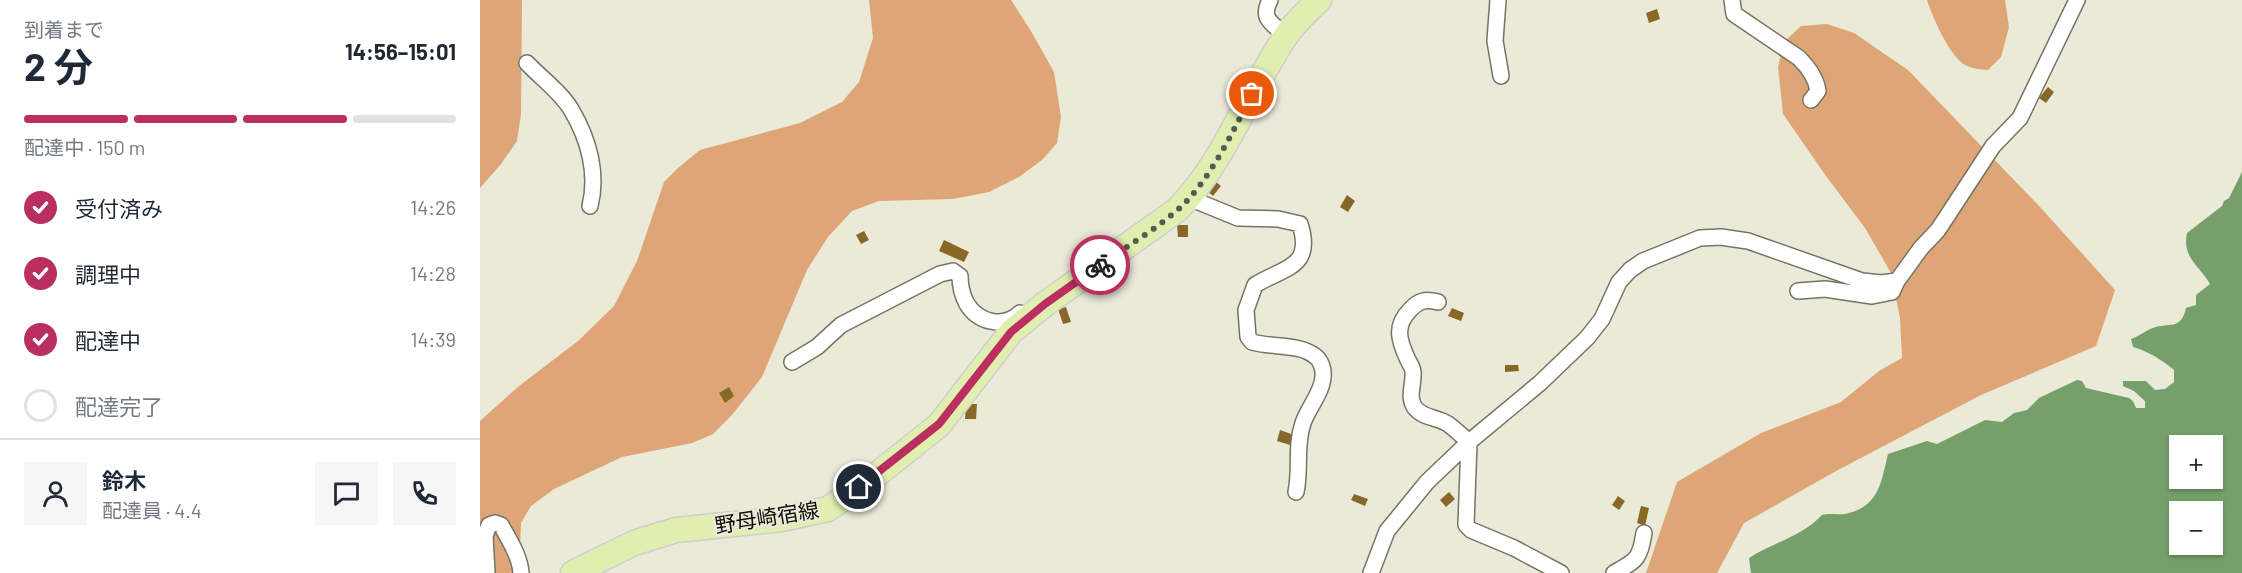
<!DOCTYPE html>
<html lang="ja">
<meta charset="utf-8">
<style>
body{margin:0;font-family:Barlow,"Noto Sans JP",sans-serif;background:#f6f6f7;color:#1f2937;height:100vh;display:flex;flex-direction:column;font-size:22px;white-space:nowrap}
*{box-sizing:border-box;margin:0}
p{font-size:20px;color:#747a83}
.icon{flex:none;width:33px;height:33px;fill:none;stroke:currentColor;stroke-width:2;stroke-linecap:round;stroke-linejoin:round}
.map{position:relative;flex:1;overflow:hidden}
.side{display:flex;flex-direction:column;background:#fff;width:480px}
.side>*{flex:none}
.tools{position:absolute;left:1689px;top:435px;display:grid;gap:12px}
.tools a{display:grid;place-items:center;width:54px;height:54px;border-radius:0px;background:#fff;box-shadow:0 2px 4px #0004;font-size:30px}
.pin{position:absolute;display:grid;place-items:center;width:51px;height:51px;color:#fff;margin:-26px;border:3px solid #fff;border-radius:50%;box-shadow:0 2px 6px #0007}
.courier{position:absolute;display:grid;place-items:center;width:60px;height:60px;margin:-30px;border:4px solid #bb2e60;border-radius:50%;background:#fff;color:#222;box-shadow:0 2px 8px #0007}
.headline em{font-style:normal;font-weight:700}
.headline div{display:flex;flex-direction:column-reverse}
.headline{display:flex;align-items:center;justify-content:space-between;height:102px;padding:0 24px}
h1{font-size:39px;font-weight:700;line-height:45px}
.bar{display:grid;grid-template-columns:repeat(4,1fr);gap:9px 6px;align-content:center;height:72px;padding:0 24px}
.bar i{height:8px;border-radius:4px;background:#e0e1e3}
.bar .on{background:#bb2e60}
.bar p{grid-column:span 4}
.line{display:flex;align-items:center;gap:15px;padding:0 24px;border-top:2px solid #e0e1e3}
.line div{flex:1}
.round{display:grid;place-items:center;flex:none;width:63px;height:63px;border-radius:0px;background:#f6f6f7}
ol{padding:0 24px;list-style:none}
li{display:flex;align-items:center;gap:18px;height:66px}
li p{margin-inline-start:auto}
li .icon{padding:6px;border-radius:50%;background:#bb2e60;color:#fff;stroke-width:4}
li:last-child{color:#747a83}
li i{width:33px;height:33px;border:3px solid #e0e1e3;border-radius:50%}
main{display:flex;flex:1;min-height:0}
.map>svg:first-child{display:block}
</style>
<main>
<section class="side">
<div class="headline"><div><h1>2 分</h1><p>到着まで</p></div><em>14:56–15:01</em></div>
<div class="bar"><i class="on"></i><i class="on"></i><i class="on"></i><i></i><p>配達中 · 150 m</p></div>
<ol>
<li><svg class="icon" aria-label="check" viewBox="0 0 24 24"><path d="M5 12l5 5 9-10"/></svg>受付済み<p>14:26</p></li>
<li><svg class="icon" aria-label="check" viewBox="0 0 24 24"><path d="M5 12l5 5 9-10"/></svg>調理中<p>14:28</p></li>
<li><svg class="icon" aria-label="check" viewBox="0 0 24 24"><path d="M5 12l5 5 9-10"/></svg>配達中<p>14:39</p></li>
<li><i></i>配達完了</li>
</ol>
<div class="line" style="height:108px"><a class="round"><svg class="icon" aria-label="person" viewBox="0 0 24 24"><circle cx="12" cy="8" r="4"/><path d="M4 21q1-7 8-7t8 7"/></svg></a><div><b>鈴木</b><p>配達員 · 4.4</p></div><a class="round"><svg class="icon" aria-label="chat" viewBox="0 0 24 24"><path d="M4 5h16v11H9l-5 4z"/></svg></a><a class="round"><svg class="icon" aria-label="phone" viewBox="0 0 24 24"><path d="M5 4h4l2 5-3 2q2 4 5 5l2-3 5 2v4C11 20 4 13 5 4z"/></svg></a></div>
</section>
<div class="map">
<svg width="1762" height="573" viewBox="0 0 1762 573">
<rect width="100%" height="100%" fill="#ebe9d8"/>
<path fill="#dea676" d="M0,0H42L41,114L37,141L21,164L0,188Z
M389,0H531L551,31L574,72L581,117L577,143L562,160L539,177L509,192L473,199L399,201L372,211L348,237L327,270L282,377L252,415L233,434L212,443L142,457L74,489L51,506L41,523L39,573H0V421L39,386L98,341L134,306L157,261L184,182L199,167L220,150L320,123L362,102L379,82L393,38Z
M1447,0H1525L1529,27L1521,57L1508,70C1499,69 1488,69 1481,62C1467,50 1453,18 1447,0Z
M1347,24L1374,33L1428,70L1561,208L1635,290L1616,346L1501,395L1358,470L1264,523L1237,573H1166L1197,482L1281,433L1361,402L1399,371L1422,358L1420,318L1411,273L1385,228L1346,176L1303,114L1298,67L1304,42L1321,26Z"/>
<path fill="#75a069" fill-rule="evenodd" d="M1762,172V573H1271L1269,558C1292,543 1323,536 1342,515C1349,513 1357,515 1365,514C1399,507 1401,483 1408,454L1447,441L1457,444L1505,420L1522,422L1534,413L1547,410L1559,398L1597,380L1602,381L1606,388L1649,398L1653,401L1656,408H1665V401L1654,391L1643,386V381H1666L1675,390L1685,389L1694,382V370C1682,360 1668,351 1653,347L1651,339C1660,336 1666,330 1673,328C1689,322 1701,331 1706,308L1716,305V295L1730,284C1719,265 1702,258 1707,233L1742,206L1744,201L1749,198ZM1700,446H1732V478H1700ZM1700,512H1732V544H1700Z"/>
<path fill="#896827" d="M1177,9L1180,19L1169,23L1166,13Z
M1568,87L1574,92L1566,103L1559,98Z
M735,181L741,186L733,196L727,191Z
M867,195L875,201L868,212L860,207Z
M697,225H708V237H698Z
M384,231L389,240L381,244L376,235Z
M464,240L489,252L484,262L459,251Z
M586,307L591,322L583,324L578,309Z
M972,308L984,313L981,321L968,316Z
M1025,365H1038L1039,371L1025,372Z
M249,387L254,396L245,403L239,393Z
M486,404H497L496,419H485Z
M800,430L814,435L810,445L797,441Z
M969,492L975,499L966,507L960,500Z
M874,494L888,499L885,506L871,500Z
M1138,496L1145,501L1139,510L1132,505Z
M1161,506L1169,508L1165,526L1157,523Z"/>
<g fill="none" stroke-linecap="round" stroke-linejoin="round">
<g stroke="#767464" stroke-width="18">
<path id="street" d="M790,0C780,19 792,23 806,36
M1018,0L1015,41L1021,76
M1252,0L1254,14L1319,58C1328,67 1336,77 1338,91L1331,100
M47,63C61,78 82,93 92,111C109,140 118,174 110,206
M709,198L758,218L798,219L820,224C834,268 804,267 775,285L766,310L768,337L772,342C792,348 818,343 835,356C841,360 844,370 843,377C842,393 828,408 823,423C815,446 821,469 816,492
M1318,291L1345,289L1392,296L1412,292L1417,281
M958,302C946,299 939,300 930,310C914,326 919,341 928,360C930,364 933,368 933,372C934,386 927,396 935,408C943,418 957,417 968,424C975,429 982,436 989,442L986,525L991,530L1034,548L1081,573
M312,362L337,347L361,325L460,274L473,271L480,276C480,286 482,295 487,304C498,322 523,329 540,313
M7,573L5,536L9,525L15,523L21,525C29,540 40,556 41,573
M891,573L907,531L947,482L989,442L1060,383L1107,338L1122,319L1139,282L1150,270L1163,261L1220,238L1241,237L1268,241L1382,281L1401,283L1417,281L1441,248L1458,230L1513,146L1540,118L1597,0
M1134,573C1157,560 1160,559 1164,533"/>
</g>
<g stroke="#cececd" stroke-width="27">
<path id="primary" d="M93,573L154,543L196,530L302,519L348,509L395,476L459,425L531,332L565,304L697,210C745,162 767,94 805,37C814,23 827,12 839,0"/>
</g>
<use href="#street" stroke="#fff" stroke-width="15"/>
<use href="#primary" stroke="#e0eeb0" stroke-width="24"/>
</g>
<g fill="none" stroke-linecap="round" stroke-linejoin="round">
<path stroke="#5a5950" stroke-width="6" stroke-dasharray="0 10.8" d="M620,265C648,245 691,221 713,194C737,165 755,128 772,94"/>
<path stroke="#bb2e60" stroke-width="8" d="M379,487L459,424L531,332L565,304L620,265"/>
</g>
<g text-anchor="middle" stroke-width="5" stroke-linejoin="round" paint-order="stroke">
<g font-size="21" fill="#0c0c06" stroke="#ebe9d8">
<text transform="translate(287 518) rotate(-9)" y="7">野母崎宿線</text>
</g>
</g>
</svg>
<div class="tools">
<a>+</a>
<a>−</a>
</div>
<div class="pin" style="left:772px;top:94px;background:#ea580c"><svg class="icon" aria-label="bag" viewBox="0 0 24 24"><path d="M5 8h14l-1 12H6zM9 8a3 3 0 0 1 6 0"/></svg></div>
<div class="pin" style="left:379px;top:487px;background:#1f2937"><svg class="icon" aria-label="home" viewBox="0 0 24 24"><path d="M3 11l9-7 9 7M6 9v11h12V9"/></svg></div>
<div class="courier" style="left:620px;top:265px"><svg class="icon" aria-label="bike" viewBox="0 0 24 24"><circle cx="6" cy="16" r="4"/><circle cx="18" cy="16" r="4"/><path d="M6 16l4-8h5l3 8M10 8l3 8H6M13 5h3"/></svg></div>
</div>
</main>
